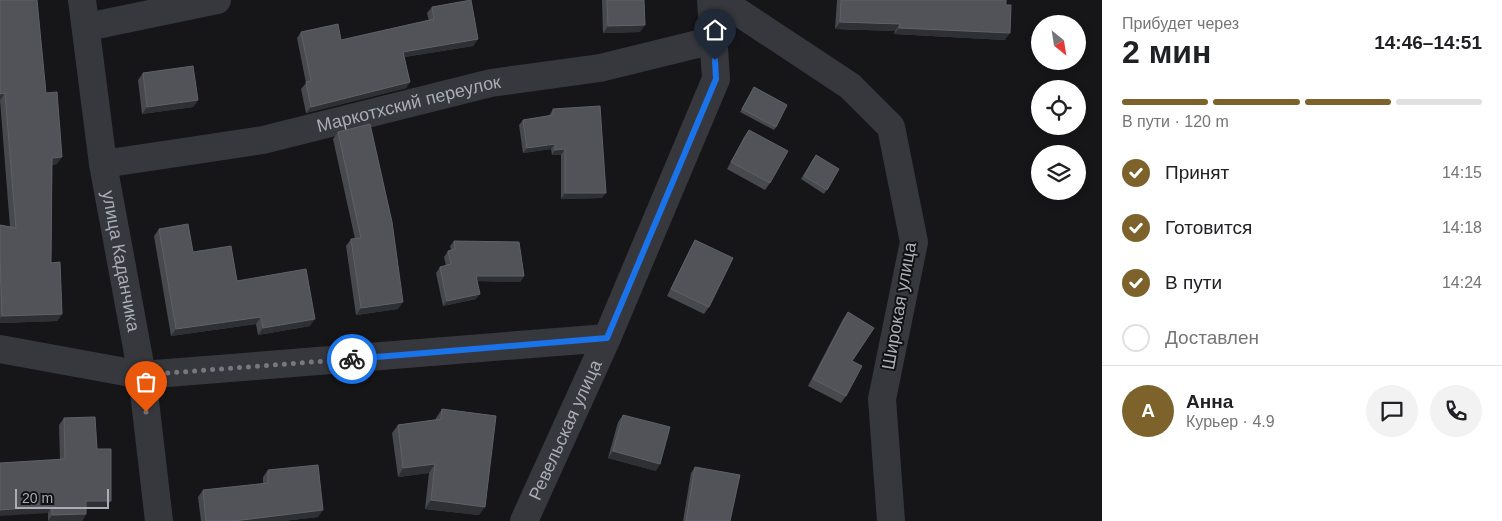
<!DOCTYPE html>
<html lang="ru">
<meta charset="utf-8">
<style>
body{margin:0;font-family:Arial,sans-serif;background:#f2f2f2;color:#202124;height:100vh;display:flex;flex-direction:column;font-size:19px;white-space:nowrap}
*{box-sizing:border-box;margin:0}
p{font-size:16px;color:#757577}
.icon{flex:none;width:28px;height:28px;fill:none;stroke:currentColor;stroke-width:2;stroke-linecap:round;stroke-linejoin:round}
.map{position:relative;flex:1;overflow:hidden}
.details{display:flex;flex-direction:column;background:#fff;width:400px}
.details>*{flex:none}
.needle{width:32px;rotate:150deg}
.controls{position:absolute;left:1031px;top:15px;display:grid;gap:10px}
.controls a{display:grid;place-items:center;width:55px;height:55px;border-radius:50%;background:#fff;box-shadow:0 2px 8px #0003;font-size:25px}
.scale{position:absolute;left:15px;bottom:12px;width:94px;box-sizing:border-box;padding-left:5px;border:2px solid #a8adb8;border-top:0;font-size:14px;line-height:18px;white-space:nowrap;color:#a8adb8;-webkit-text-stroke:4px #111113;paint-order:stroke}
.pin{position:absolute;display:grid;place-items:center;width:42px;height:42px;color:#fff;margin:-51px -21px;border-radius:50% 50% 50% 0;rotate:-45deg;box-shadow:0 0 5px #0007}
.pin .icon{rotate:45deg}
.courier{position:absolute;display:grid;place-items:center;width:50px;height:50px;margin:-25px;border:4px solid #1a73e8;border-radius:50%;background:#fff;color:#222;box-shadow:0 1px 6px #0007}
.summary em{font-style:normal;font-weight:700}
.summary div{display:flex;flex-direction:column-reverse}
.summary{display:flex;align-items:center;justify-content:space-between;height:85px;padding:0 20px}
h1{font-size:32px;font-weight:700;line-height:38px}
.bar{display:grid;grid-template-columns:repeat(4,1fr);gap:8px 5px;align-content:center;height:60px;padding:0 20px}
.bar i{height:6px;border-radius:4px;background:#e0e0e0}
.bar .active{background:#7e622b}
.bar p{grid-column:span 4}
.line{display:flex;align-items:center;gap:12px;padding:0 20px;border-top:1px solid #e0e0e0}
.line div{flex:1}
.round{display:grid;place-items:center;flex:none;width:52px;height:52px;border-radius:26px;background:#f2f2f2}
ol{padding:0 20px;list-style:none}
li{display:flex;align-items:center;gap:15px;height:55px}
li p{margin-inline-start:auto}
li .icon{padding:5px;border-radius:50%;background:#7e622b;color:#fff;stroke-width:4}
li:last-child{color:#757577}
li i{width:28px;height:28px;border:2px solid #e0e0e0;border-radius:50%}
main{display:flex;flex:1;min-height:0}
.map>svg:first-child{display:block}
</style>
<main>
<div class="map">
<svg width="1102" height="521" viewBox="0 0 1102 521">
<rect width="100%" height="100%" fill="#161618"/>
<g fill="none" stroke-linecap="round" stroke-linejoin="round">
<g stroke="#37383d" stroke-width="28">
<path id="s1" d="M82,0L103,164L142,375L159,521"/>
<path d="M720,0L850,86L891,127L914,242L882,399L891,521"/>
<path d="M87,27L217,0"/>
<path id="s2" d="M103,164L263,140L491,83L600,68L714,40"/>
<path d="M0,349L142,375L607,338"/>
<path id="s3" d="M524,521L607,338L716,79L711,0"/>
</g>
</g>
<path fill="#47494d" d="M0,0L46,93L57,164L52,165L51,263L62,314L57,321L0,323V225L10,227L0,100Z
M602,0H644L640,32L603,33Z
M837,0H1006L1005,40L894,34L895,31L835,29Z
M432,7L478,39L473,46L404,57L410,82L406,88L306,113L301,89L306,83L297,38L301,32L341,40L429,21L427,13Z
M143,73L198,100L193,107L142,114L138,80Z
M754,87L776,127L774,130L740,112Z
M553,109L602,198L561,199V155H552L551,149L523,153L519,125L523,120L549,116Z
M749,130L770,183L765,190L727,169L744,137Z
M338,132L398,309L356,315L346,246L351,239H355L333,139Z
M813,159L839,169L824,194L801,179Z
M159,229L237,281L310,326L258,335L256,324L171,336L154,236Z
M695,240L709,307L704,314L667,296L691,247Z
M454,241L524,276L520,282L477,281L476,299L443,306L436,273L440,267L446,266L444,257L448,251L451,250L450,246Z
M848,312L852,361L846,396L841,403L808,386L843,319Z
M442,409L479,515L425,509L429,473L398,477L392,433L398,425L436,420V418Z
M623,415L656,471L608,458L618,422Z
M64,418L97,449L106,507H86V514L82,521H48V513L60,460L59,425Z
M695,467L730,521H683L691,473Z
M268,470L318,517L283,521H201L198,497L203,490L263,484V477Z"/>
<path fill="#2f3033" d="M840,22L900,24L895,31L835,29Z
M645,25L640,32L603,33L608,26Z
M899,28L1010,33L1005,40L894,34Z
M478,39L473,46L399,58L403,52Z
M410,82L406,88L306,113L311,107Z
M5,93L0,100V94Z
M198,100L193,107L142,114L147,107Z
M555,144L551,149L523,153L527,148Z
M565,149L561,155H552L555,150Z
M62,157L57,164L48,165L52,158Z
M565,193H606L602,198L561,199Z
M476,276H524L520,282L472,281Z
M480,294L476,299L443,306L447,301Z
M403,302L398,309L356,315L361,308Z
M62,314L57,321L0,323V318L2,316Z
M261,317L256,324L171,336L176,329Z
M315,319L310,326L258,335L263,328Z
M613,451L660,464L656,471L608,458Z
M435,464L429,473L398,477L403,468Z
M431,500L485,507L479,515L425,509Z
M86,501H111L106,507H81Z
M52,506L48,513L0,516V510Z
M323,510L318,517L283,521H234Z
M86,514L82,521H48L52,515Z"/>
<path fill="#525359" stroke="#5f6168" d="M0,0H37L46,93L57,92L62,157L52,158L51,263L60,262L62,314L2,316L0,258V225L16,228L5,93L0,94Z
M471,0L478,39L403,52L410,82L311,107L306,82L311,81L301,32L338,24L341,40L434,19L432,7Z
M607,0H644L645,25L608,26Z
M841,0H1006V5H1011L1010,33L899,28L900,24L840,22Z
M193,66L198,100L147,107L143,73Z
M754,87L787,105L776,127L742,109Z
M600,106L606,193H565V149L555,150V144L527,148L523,120L553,115V109Z
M370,124L392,222L403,302L361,308L351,239L361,238L338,132Z
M749,130L788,151L770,183L731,162Z
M816,155L839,169L827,190L804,176Z
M188,224L193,252L231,246L237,281L306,269L315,319L263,328L261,317L176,329L159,229Z
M695,240L733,258L709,307L671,289Z
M454,241L519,242L524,276H476L480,294L447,301L440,267L451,264L448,251L455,249Z
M848,312L874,328L852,361L862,366L846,396L813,379Z
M442,409L496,416L485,507L431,500L435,464L403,468L398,425L441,419Z
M623,415L670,427L660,464L613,451Z
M95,417L97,449H111V501H86V514L52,515V506L0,510V463L65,459L64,418Z
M318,465L323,510L234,521H206L203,490L268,483V470Z
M695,467L740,475L730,521H686Z"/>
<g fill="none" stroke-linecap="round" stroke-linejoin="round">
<path stroke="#757880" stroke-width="5" stroke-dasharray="0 9" d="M146,412L142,375L352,359"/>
<path stroke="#1a73e8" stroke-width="6" d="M352,359L607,338L716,79L715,60"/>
</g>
<g text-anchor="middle" stroke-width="4" stroke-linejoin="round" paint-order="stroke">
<g font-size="18" fill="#a8adb8" stroke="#111113">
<text dy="6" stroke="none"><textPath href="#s2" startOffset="312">Маркотхский переулок</textPath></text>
<text dy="6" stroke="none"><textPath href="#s1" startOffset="264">улица Каданчика</textPath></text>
<text transform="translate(899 306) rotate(-80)" y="6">Широкая улица</text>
<text dy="6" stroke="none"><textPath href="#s3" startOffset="100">Ревельская улица</textPath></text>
</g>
</g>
</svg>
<div class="controls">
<a><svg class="needle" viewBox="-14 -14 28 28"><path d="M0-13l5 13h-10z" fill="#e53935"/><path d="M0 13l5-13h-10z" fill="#757577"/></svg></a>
<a><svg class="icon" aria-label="locate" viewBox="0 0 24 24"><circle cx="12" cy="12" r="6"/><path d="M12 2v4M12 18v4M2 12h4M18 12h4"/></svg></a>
<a><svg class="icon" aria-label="layers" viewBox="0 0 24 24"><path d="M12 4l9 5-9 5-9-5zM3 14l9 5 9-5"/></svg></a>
</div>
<div class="scale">20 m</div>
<div class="pin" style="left:146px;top:412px;background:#ea580c"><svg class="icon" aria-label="bag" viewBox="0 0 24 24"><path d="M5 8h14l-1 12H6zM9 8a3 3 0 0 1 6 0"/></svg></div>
<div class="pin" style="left:715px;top:60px;background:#1f2937"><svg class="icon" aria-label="home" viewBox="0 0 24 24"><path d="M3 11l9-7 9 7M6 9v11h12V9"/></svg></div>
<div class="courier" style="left:352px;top:359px"><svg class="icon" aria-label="bike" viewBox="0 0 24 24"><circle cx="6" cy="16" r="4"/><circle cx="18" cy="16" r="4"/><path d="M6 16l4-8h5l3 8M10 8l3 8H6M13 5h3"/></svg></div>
</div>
<section class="details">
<div class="summary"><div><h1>2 мин</h1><p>Прибудет через</p></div><em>14:46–14:51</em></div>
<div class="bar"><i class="active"></i><i class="active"></i><i class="active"></i><i></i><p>В пути · 120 m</p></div>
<ol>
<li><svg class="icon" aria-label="check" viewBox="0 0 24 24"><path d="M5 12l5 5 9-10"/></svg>Принят<p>14:15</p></li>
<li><svg class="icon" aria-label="check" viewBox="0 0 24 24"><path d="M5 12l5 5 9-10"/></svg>Готовится<p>14:18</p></li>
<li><svg class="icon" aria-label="check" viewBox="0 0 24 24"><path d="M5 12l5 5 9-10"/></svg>В пути<p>14:24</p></li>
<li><i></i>Доставлен</li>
</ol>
<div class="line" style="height:90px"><b class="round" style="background:#7e622b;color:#fff">А</b><div><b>Анна</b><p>Курьер · 4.9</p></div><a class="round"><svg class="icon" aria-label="chat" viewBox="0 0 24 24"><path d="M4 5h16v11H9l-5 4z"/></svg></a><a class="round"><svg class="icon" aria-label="phone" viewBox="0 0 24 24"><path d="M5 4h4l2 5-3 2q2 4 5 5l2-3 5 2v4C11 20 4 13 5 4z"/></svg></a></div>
</section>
</main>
